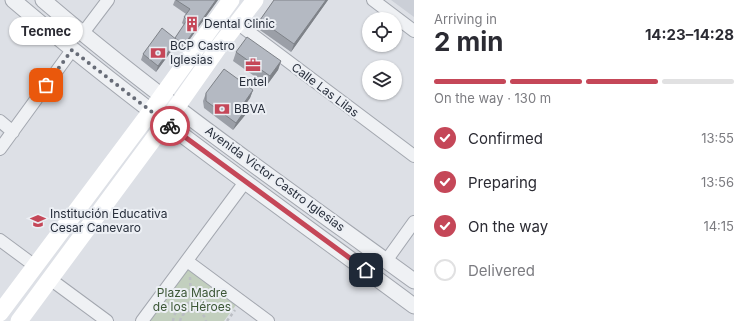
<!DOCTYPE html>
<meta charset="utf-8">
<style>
body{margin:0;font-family:Inter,sans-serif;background:#f7f7f7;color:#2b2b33;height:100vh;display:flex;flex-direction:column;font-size:15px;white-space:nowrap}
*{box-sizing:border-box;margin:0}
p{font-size:13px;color:#7c7c81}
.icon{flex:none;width:22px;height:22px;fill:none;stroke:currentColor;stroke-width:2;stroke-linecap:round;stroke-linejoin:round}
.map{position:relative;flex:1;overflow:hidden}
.details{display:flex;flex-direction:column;background:#fff;width:340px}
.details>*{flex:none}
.buttons{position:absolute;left:362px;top:12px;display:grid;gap:8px}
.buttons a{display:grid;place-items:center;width:40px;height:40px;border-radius:50%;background:#fff;box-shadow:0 1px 3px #0004;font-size:20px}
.pin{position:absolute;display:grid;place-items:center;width:34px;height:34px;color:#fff;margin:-17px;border-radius:8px;box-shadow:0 2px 6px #0006}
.courier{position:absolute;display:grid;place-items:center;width:40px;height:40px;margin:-20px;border:3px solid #c54758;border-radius:50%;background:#fff;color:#222;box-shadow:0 1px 5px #0007}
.bubble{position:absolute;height:28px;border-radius:14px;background:#fff;box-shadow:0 1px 3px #0004;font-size:13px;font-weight:700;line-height:28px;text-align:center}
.overview em{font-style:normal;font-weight:700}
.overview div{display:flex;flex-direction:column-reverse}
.overview{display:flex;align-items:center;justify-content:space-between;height:68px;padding:0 20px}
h1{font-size:26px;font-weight:700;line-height:30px}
.bar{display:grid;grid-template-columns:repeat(4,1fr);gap:6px 4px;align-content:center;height:48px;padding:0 20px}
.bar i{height:5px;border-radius:3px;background:#e1e1e2}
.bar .selected{background:#c54758}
.bar p{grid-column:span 4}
ol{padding:0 20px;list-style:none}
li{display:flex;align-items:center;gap:12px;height:44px}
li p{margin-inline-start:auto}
li .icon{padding:4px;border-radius:50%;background:#c54758;color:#fff;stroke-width:4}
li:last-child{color:#7c7c81}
li i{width:22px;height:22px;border:2px solid #e1e1e2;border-radius:50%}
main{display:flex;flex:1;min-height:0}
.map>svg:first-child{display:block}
</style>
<main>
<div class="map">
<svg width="414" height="321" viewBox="0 0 414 321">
<rect width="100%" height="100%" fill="#dde0e6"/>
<path fill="#cbcfd7" d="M391,0H414V17Z"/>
<path fill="#c2cfbe" d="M188,269L236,305L224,321H150Z"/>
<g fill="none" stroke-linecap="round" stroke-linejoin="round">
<g stroke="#a3a7af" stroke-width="14">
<path id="minor" d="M373,0L414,31
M237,23L414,156
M83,33L108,0
M0,121L13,132
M0,149L72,50
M0,240L35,266
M187,261L268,321
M386,261L414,222
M50,279L107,321
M142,321L245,182"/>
</g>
<g stroke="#a3a7af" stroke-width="17">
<path id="tertiary" d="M13,0C141,109 279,206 414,306
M43,0C161,101 289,190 414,281"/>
</g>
<path stroke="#bbbec4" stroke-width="2.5" stroke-dasharray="3 3" stroke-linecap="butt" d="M190,277L191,303
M168,303L183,315
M201,312L207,303
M173,321C177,294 208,303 227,306
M180,321C184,306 202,306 206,321
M227,321L235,310"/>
<use href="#minor" stroke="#eff1f4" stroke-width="12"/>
<use href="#tertiary" stroke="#eff1f4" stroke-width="15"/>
<path stroke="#fff" stroke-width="17" d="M0,313L151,111L231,0
M19,321L166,122L218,48L255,0"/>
</g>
<path fill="#9b9fa7" d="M175,0H218L182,50L175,46L156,72L141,60L143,54L175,38L184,25L182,23L184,17L186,14L173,5Z
M274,0H328L291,52L257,28L260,20Z
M236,52L281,61L278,70L267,85L233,61Z
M253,90L250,98L246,104L248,106L246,114L233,130L204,108L203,101L206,93Z"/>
<path fill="#7e8288" d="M216,0H218L182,50L184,45Z
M326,0H328L291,52L294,44Z
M177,40L175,46L156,72L158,66Z
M281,61L278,70L267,85L270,76Z
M253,90L250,98L241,110L244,103Z
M248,106L246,114L233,130L236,123Z"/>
<path fill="#b4b9c2" stroke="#7e8288" d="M176,0H216L184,45L175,38L187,20L184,17L190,9Z
M274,0H326L294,44L260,20Z
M162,28L177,40L158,66L143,54Z
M247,37L281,61L270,76L236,52Z
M224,69L253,90L244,103L248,106L236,123L206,101V93Z"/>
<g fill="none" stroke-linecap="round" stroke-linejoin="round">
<path stroke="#676c77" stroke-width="4" stroke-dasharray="0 7.2" d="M46,85L72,50L170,126"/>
<path stroke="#c54758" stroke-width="5" d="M170,126L366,270"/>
</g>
<defs>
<g id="building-bare" transform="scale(1.2)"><path d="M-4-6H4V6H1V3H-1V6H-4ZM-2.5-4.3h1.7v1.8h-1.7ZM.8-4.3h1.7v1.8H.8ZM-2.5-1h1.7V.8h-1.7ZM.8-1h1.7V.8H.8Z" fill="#c54758" stroke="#eceff4" stroke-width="2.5" paint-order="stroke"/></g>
<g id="bank-bare" transform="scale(1.2)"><path d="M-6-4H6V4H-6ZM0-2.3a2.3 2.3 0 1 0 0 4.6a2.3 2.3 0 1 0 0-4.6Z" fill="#c54758" stroke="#eceff4" stroke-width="2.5" paint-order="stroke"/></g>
<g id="office-bare" transform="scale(1.2)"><path d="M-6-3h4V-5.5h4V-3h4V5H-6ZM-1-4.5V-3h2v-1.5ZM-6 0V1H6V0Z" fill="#c54758" stroke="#eceff4" stroke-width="2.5" paint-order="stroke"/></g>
<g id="school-bare" transform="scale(1.2)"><path d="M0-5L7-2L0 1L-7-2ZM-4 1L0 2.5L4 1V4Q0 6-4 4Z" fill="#c54758" stroke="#eceff4" stroke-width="2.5" paint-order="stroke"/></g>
</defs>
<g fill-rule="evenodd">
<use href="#building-bare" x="192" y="24"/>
<use href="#bank-bare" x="158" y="53"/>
<use href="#office-bare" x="253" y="65"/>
<use href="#bank-bare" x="222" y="109"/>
<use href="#school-bare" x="38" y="221"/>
</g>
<g text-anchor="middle" stroke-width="4" stroke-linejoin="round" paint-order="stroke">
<g font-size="12" fill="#272e3b" stroke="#eceff4" text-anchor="start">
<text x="204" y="28">Dental Clinic</text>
<text x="170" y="50">BCP Castro<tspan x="170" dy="14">Iglesias</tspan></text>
<text x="253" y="86" text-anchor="middle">Entel</text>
<text x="234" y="113">BBVA</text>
<text x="50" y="218">Institución Educativa<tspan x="50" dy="14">Cesar Canevaro</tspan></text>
</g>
<g font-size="12" fill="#272e3b" stroke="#eceff4">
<text transform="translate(325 90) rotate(37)" y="4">Calle Las Lilas</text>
<text transform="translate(275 179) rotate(36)" y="4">Avenida Victor Castro Iglesias</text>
</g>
<g font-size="12" fill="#3b5635" stroke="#eceff4">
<text x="192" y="297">Plaza Madre<tspan x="192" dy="14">de los Héroes</tspan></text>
</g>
</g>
</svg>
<div class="buttons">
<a><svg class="icon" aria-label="locate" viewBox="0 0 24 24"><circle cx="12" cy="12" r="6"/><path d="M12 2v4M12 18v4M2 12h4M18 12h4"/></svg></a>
<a><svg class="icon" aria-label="layers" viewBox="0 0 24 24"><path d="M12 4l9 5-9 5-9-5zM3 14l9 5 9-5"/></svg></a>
</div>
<div class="pin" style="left:46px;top:85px;background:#ea580c"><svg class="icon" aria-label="bag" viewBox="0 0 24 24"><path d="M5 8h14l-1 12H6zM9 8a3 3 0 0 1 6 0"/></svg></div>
<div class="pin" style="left:366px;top:270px;background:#1f2937"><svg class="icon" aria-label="home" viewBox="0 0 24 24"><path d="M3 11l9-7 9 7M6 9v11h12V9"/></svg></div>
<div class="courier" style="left:170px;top:126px"><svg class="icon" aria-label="bike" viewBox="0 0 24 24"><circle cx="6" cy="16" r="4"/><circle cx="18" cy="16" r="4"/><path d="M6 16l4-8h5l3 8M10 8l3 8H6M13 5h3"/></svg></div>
<div class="bubble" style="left:9px;top:17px;width:74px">Tecmec</div>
</div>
<section class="details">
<div class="overview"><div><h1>2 min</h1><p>Arriving in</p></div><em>14:23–14:28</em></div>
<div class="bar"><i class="selected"></i><i class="selected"></i><i class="selected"></i><i></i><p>On the way · 130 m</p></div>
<ol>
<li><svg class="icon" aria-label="check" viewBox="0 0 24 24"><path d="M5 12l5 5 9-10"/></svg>Confirmed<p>13:55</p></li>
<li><svg class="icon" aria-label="check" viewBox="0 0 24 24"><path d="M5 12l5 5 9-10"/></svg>Preparing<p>13:56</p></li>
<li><svg class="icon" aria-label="check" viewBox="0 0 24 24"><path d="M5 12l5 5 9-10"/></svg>On the way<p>14:15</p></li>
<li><i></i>Delivered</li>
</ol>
</section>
</main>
